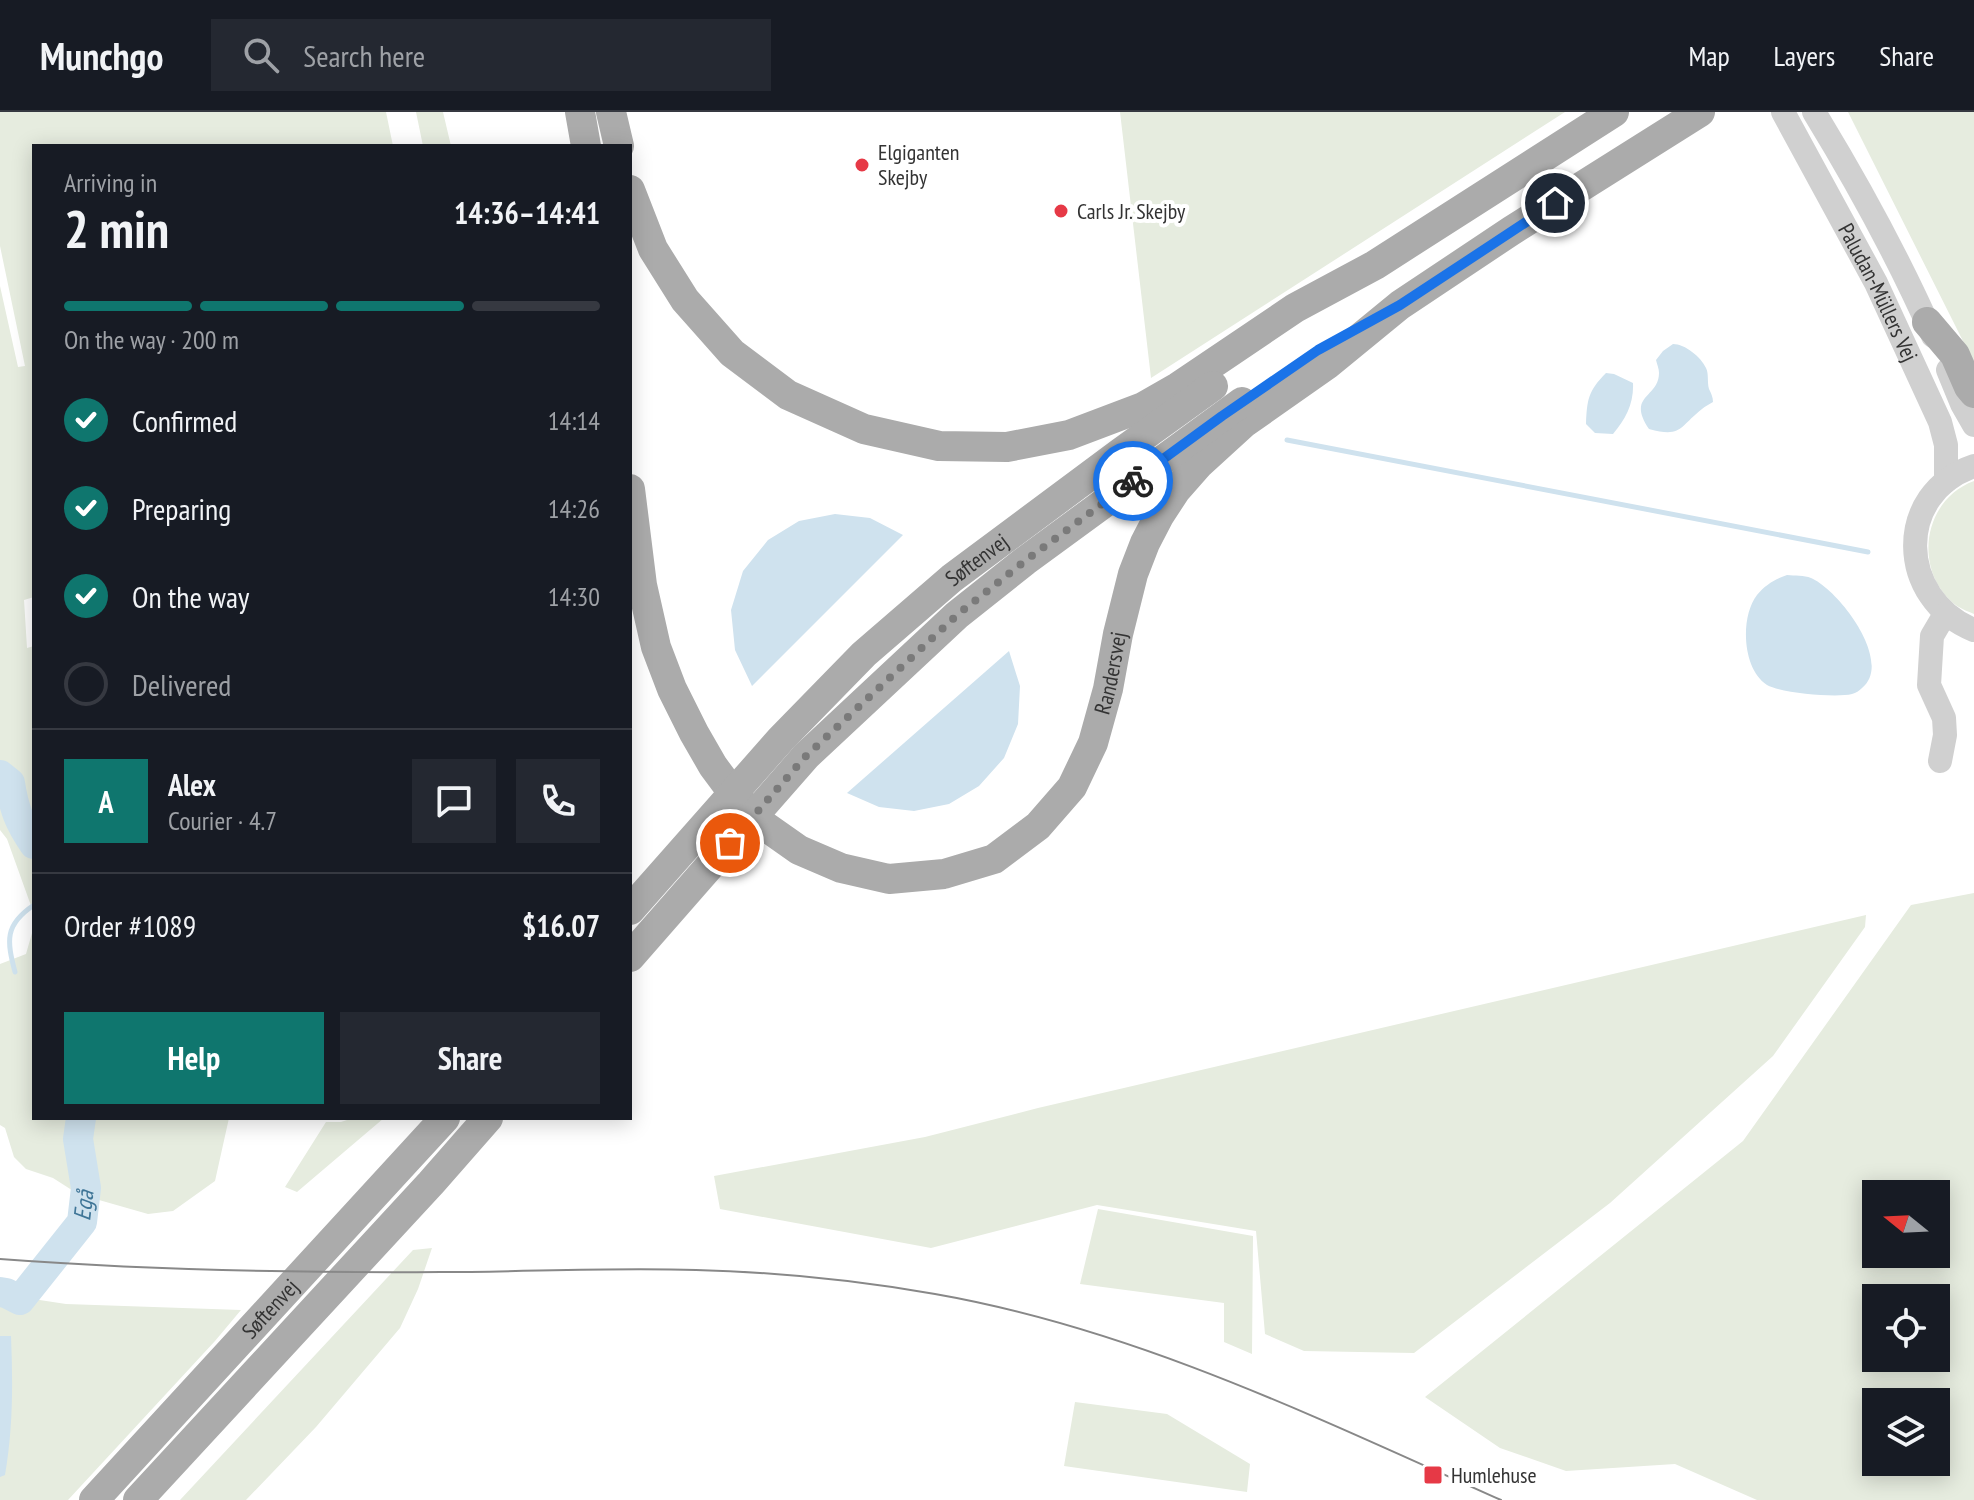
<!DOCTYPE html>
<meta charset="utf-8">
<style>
body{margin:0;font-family:"PT Sans Narrow",sans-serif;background:#242831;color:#f1f3f6;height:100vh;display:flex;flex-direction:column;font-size:30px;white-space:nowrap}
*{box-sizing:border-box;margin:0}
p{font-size:26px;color:#9ea1a6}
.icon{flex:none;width:44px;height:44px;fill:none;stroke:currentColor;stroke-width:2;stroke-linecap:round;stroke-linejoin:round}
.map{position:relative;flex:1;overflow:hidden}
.drawer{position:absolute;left:32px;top:32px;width:600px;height:976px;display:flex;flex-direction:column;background:#171b24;border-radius:0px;box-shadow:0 4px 20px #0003}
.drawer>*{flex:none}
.needle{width:52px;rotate:288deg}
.buttons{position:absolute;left:1862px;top:1068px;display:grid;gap:16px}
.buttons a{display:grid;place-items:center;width:88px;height:88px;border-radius:0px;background:#171b24;box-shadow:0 4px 20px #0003;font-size:40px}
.pin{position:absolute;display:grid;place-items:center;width:68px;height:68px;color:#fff;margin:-34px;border:4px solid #fff;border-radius:50%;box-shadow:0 2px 8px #0007}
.courier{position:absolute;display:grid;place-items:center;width:80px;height:80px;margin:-40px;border:6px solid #1a73e8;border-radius:50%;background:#fff;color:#222;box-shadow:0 2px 10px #0007}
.summary em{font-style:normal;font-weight:700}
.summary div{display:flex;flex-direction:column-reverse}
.summary{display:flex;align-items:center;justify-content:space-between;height:136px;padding:0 32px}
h1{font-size:52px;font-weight:700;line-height:60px}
.bar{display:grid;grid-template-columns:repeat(4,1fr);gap:12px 8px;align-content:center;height:96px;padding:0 32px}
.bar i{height:10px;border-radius:6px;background:#363941}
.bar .current{background:#0f766e}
.bar p{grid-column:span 4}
.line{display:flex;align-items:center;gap:20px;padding:0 32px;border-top:2px solid #363941}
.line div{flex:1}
.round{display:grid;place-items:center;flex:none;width:84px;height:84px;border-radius:0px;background:#242831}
ol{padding:0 32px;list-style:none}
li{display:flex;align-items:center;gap:24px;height:88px}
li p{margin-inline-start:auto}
li .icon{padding:8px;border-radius:50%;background:#0f766e;color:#fff;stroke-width:4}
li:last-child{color:#9ea1a6}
li i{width:44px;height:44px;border:4px solid #363941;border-radius:50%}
.action{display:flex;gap:16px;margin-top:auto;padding:16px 32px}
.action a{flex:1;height:92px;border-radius:0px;background:#0f766e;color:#fff;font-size:32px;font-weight:700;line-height:92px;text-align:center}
.action a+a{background:#242831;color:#f1f3f6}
header{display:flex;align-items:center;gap:48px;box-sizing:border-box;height:112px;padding:0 40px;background:#171b24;border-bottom:2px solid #363941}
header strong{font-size:38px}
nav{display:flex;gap:44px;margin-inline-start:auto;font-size:28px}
.search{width:560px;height:72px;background:#242831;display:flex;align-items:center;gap:20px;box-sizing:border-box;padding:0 28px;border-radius:0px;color:#9ea1a6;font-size:30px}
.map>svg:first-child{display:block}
</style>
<header>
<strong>Munchgo</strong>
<div class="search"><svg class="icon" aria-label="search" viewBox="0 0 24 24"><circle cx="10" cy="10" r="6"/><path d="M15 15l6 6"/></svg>Search here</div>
<nav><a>Map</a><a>Layers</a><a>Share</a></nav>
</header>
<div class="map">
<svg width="1974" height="1388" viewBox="0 0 1974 1388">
<rect width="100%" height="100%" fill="#fff"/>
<path fill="#e6ecdf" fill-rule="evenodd" d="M0,0H386L393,34H34V485L24,488L27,536L34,534V802L7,727L0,718V174L18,255L25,254L0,134Z
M416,0H443L451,34H423Z
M1120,0H1565L1151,266Z
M1848,0H1974V251L1973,249Z
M1974,369V502C1969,500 1962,497 1957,494C1912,460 1922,388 1974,369Z
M1974,781V1388H1757L1675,1352L1566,1359L1500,1336L1425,1285L1743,1029L1911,793ZM1876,1082H1936V1142H1876ZM1876,1186H1936V1246H1876ZM1876,1290H1936V1350H1876Z
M1866,803L1865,815L1773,944L1610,1091L1414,1241L1304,1239L1265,1222L1256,1119L1097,1093L931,1136L720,1097L714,1064L925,1025L1038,996Z
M34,814V1006H229L215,1069L173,1099L148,1102L78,1082L53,1066L26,1057L14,1045L5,1016L0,1013V852L26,842Z
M353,1006H384L297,1080L285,1075L326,1010H341Z
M1098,1097L1253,1124L1252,1242L1224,1230V1191L1080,1172Z
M432,1136L418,1177L400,1216L316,1315L246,1388H180L413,1138Z
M0,1182L66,1192L241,1198L215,1229L68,1388H0Z
M1075,1290L1167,1302L1250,1352L1247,1380L1064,1354Z"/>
<path fill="#cfe2ee" d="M1673,232C1685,232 1701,245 1706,256C1709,262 1707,270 1709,277C1711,281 1713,285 1713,290C1710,292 1705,294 1702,297C1679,315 1682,326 1649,317C1626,283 1659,286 1659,261C1659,257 1657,252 1656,248L1663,239Z
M1606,261L1614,262L1633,271C1634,291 1626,307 1613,322L1595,321L1586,312C1587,288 1588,279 1606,261Z
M835,402L870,406L903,423L752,574L735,538L731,498L743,459L768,428L799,409Z
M1787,463C1795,464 1804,463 1811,466C1839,478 1894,550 1862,576C1859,579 1856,581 1852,582C1836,586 1781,581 1767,573C1742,557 1740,505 1757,483C1765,473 1775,467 1787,463Z
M1009,539L1020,574L1018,612L1004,646L979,674L949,692L914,699L879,695L847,681Z
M0,1224H11C13,1271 13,1317 5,1363L0,1365Z"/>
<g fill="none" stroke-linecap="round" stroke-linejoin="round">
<path stroke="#cfe2ee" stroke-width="5" d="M1287,328L1868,440
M15,860C7,829 4,813 34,793"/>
<g stroke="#cfe2ee" stroke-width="30">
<path d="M0,663L10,671C14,697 19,710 34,732"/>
<path id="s1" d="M0,1180L6,1181L20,1188L82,1110L86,1076L78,1027L81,1006"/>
</g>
<g stroke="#d0d0d0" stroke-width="24">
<path id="s2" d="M1783,0L1876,171L1940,310L1946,333V369"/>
<path d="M1814,0C1858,72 1899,147 1933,224"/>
<path d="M1948,258L1962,292L1974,313"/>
<path d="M1974,354C1894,381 1897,487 1974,518"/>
<path d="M1940,649L1945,623L1944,606L1929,573L1932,524L1945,502"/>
</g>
<g stroke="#ababab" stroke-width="30">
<path d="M580,0L586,34"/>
<path d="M611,0L619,34"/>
<path d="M630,78L653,137L685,188L732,241L788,283L864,317L939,334L1007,335L1069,323L1143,295L1178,275L1295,196L1375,153L1614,0"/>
<path d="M1927,210L1955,243L1969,275L1974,281"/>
<path id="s3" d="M630,377L642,473L656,535L672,577L694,621L713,654L736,685L762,712L799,738L841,756L889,767L944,762L994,747L1038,714L1072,675L1093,631L1108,577L1118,522L1133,462L1145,431L1159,404L1176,378L1198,353L1244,311L1328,252L1400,193L1511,119L1700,0"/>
<path id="s4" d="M630,798L781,627L864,542L952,466L1120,341L1213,274"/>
<path d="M630,845L806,644L957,503L1025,449L1242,290"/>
<path id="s5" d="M94,1388L445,1006"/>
<path d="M138,1388L431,1071L488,1006"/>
</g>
<path stroke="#888" stroke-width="2" d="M0,1147C147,1158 294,1161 441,1160C526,1160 611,1155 696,1158C777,1160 856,1168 935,1182C1135,1217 1317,1306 1501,1388"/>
</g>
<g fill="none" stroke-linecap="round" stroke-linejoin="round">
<path stroke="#7a7a7a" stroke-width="8" stroke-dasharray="0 14.4" d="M730,731L806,644L957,503L1025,449L1133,369"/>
<path stroke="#1a73e8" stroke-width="10" d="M1133,369L1222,304L1318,238L1400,193L1555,91"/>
</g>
<g fill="#e63946" stroke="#fff" stroke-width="3">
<circle cx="862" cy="53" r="8"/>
<circle cx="1061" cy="99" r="8"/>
<rect x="1423" y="1353" width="20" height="20" rx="4"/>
</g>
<g text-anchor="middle" stroke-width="8" stroke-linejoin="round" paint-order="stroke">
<g font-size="22" fill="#333" stroke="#fff" text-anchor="start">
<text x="878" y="48">Elgiganten<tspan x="878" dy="25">Skejby</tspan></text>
<text x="1077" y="107">Carls Jr. Skejby</text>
<text x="1451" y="1371">Humlehuse</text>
</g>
<g font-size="22" fill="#333" stroke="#fff">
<text dy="8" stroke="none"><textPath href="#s2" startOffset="204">Paludan-Müllers Vej</textPath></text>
<text dy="8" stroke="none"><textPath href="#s4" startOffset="494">Søftenvej</textPath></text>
<text dy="8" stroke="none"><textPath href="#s3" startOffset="844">Randersvej</textPath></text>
<text dy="8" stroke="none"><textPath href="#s5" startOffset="260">Søftenvej</textPath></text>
</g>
<g font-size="24" font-style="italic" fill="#3f7597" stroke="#fff">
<text dy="8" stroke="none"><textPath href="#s1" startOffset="138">Egå</textPath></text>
</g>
</g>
</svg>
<div class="buttons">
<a><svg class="needle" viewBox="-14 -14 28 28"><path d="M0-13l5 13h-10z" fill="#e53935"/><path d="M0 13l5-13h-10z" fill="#9ea1a6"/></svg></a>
<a><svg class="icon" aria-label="locate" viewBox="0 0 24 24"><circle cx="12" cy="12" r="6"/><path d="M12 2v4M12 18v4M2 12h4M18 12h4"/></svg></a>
<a><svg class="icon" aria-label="layers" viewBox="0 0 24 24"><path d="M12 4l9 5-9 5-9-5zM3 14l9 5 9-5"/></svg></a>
</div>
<div class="pin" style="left:730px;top:731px;background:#ea580c"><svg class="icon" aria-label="bag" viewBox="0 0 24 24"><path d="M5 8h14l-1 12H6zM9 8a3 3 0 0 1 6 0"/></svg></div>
<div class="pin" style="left:1555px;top:91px;background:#1f2937"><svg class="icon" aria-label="home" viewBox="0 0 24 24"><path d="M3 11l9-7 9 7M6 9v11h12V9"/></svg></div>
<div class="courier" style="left:1133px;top:369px"><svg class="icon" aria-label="bike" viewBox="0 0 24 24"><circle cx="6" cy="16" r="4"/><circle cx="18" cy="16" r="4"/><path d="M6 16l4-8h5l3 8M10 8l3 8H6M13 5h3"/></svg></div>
<section class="drawer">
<div class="summary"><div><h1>2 min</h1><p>Arriving in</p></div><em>14:36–14:41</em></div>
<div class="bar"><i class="current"></i><i class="current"></i><i class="current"></i><i></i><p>On the way · 200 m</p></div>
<ol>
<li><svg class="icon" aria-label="check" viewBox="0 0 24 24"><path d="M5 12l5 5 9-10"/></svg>Confirmed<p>14:14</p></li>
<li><svg class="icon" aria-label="check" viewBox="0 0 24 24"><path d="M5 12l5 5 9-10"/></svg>Preparing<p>14:26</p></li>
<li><svg class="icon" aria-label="check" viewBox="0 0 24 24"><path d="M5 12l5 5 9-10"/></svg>On the way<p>14:30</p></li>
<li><i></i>Delivered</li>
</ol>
<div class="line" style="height:144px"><b class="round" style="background:#0f766e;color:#fff">A</b><div><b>Alex</b><p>Courier · 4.7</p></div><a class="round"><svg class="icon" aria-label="chat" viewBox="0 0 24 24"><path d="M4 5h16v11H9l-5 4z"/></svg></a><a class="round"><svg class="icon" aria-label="phone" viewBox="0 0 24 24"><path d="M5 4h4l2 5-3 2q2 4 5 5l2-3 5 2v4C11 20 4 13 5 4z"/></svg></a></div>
<div class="line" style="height:104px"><div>Order #1089</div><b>$16.07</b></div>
<div class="action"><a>Help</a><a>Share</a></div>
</section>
</div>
